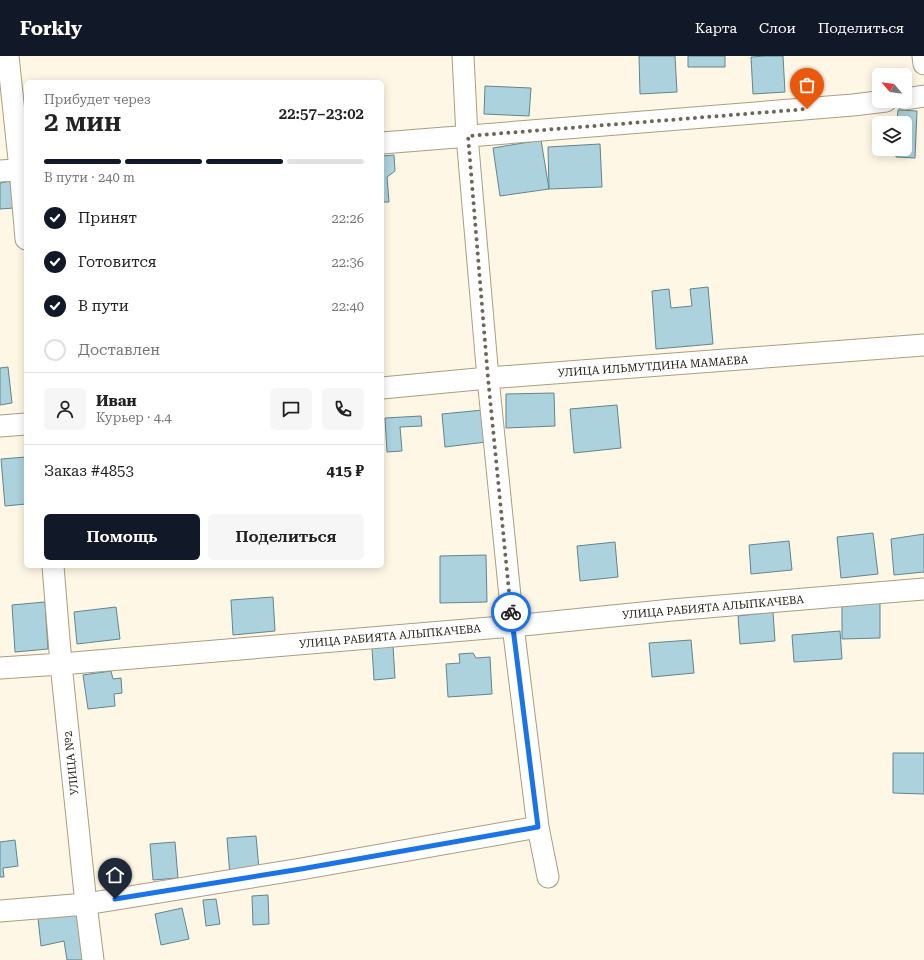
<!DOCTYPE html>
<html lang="ru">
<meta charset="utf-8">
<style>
body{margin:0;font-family:"Roboto Serif",serif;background:#f6f6f6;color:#222;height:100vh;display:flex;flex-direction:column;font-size:15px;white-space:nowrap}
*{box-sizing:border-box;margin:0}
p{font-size:13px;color:#767676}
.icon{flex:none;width:22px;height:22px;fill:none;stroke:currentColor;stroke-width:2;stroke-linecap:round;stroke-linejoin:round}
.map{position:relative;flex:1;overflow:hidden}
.drawer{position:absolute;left:24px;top:24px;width:360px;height:488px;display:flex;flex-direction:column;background:#fff;border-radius:6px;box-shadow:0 2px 10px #0003}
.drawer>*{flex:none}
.needle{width:26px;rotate:299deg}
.tools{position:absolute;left:872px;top:12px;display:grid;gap:8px}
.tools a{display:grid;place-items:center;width:40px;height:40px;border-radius:6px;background:#fff;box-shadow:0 2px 10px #0003;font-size:20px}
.pin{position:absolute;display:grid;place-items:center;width:34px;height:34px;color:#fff;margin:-41px -17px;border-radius:50% 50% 50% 0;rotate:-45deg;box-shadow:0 0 4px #0007}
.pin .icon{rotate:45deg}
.courier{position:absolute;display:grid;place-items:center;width:40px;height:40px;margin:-20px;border:3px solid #1a73e8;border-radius:50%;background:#fff;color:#222;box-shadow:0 1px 5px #0007}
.summary em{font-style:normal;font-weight:600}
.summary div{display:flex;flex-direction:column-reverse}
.summary{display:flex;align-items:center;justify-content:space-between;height:68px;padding:0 20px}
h1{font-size:26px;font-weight:600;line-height:30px}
.bar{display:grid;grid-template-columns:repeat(4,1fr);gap:6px 4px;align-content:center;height:48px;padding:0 20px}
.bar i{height:5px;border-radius:3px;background:#e0e0e0}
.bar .on{background:#111827}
.bar p{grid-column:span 4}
.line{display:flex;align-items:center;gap:10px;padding:0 20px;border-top:1px solid #e0e0e0}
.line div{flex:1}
.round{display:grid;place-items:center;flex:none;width:42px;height:42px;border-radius:6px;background:#f6f6f6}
ol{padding:0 20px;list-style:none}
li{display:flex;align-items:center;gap:12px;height:44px}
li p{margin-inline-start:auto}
li .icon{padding:4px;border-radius:50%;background:#111827;color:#fff;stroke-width:4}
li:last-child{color:#767676}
li i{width:22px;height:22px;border:2px solid #e0e0e0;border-radius:50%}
.primary-button{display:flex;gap:8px;margin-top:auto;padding:8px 20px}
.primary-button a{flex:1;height:46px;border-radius:6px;background:#111827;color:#fff;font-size:16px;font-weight:600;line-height:46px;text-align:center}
.primary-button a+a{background:#f6f6f6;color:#222}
header{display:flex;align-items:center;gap:24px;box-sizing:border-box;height:56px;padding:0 20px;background:#111827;color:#fff}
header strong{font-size:19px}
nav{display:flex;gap:22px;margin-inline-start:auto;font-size:14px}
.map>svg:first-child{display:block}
</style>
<header>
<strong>Forkly</strong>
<nav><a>Карта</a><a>Слои</a><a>Поделиться</a></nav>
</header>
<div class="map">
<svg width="924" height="904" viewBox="0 0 924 904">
<rect width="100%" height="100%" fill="#fff7e5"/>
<path fill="#acd2dd" stroke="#61858f" d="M639,0H675L677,36L640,38Z
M688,0H725V11H688Z
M766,0H783L785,36L753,38L751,1Z
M485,30L531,32L529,60L484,58Z
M898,54L917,55L915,102L896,101V93H905V67H897Z
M541,84L549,133L500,140L493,92Z
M600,88L602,131L549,133L548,91Z
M394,99L395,115L387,121L389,146H382V100Z
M10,125L14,152L0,153V127Z
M708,231L713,288L656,293L652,235L669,233L671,252L692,250L690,233Z
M8,311L12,347L0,349V312Z
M554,337L555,370L506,372V338Z
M617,349L621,392L574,397L570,353Z
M483,354L486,386L445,391L442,358Z
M421,360L422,370L400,371L402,395L387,396L385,362Z
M26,401V448L5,450L1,403Z
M873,477L878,518L841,522L837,481Z
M924,478V516L894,519L891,483Z
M789,485L792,514L751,518L749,489Z
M615,486L618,521L580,525L577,490Z
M486,499L487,546L440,547V500Z
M273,541L275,575L233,579L231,544Z
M45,546L48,593L15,596L12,549Z
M880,547V582L842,583V548Z
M116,551L120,583L77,588L74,556Z
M773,556L775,585L740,588L738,560Z
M840,575L842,603L794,606L792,579Z
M691,584L694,617L652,621L649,587Z
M393,590L395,622L374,624L372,592Z
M473,597L476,602L490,601L492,638L448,641L446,608L460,607L459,598Z
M111,615L113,623L121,622L122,637L114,638L115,650L88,653L83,619Z
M893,697H924V738L893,737Z
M256,780L259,813L230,820L227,782Z
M15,784L18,810L3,812L4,821H0V786Z
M175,786L178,822L153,824L150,788Z
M268,839L269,868L253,869L252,840Z
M216,843L220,868L206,870L203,844Z
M182,852L189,883L161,889L155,858Z
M80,856L87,904H67L64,885L41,890L38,862Z"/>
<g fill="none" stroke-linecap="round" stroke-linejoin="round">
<g stroke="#aa9e81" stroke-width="23">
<path id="minor" d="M8,0L20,113L26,183
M463,0L467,80L488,322L513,570L538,771L548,821
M923,0L924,8
M905,43L924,40
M382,87L853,49L886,45
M0,115L26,113
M382,332L488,322L924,289
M0,370L26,368
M53,510L61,608L86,848L93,904
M0,612L61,608L513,570L672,554L924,533
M0,855L86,848L301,813L538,771"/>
</g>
<use href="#minor" stroke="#fff" stroke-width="21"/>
</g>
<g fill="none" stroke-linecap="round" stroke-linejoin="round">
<path stroke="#6d6759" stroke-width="4" stroke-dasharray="0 7.2" d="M511,556L488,322L468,80L807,53"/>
<path stroke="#1a73e8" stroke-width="5" d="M115,843L301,813L538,771L511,556"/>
</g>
<g text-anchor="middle" stroke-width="4" stroke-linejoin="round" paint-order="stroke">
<g font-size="11" fill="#1e190e" stroke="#fff">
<text transform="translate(653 310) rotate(-4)" y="4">УЛИЦА ИЛЬМУТДИНА МАМАЕВА</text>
<text transform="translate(713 551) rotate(-5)" y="4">УЛИЦА РАБИЯТА АЛЫПКАЧЕВА</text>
<text transform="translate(390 580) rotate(-5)" y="4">УЛИЦА РАБИЯТА АЛЫПКАЧЕВА</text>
<text transform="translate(71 707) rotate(-96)" y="4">УЛИЦА №2</text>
</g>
</g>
</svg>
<div class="tools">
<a><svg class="needle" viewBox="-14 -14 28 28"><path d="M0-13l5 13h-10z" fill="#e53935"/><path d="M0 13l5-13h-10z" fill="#767676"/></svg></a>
<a><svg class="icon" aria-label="layers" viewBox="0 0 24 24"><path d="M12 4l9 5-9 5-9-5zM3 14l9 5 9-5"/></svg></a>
</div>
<div class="pin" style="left:807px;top:53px;background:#ea580c"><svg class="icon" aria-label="bag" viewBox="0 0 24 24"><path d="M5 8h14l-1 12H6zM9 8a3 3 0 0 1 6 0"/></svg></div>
<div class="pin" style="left:115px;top:843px;background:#1f2937"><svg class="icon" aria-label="home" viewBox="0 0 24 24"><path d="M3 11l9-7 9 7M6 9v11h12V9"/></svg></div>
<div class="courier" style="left:511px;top:556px"><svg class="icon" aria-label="bike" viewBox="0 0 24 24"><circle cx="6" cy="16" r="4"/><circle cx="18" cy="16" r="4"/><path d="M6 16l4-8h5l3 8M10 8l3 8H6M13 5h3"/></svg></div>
<section class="drawer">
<div class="summary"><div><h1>2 мин</h1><p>Прибудет через</p></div><em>22:57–23:02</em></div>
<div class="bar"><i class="on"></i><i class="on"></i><i class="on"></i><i></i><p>В пути · 240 m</p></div>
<ol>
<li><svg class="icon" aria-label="check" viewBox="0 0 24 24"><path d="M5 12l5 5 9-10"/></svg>Принят<p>22:26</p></li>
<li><svg class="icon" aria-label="check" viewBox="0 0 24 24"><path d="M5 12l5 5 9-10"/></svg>Готовится<p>22:36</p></li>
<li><svg class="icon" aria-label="check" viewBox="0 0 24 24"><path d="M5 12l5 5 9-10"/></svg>В пути<p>22:40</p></li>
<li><i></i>Доставлен</li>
</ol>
<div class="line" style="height:72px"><a class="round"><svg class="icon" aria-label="person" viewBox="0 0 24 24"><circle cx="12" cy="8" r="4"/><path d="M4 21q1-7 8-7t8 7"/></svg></a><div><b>Иван</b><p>Курьер · 4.4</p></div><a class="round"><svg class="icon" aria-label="chat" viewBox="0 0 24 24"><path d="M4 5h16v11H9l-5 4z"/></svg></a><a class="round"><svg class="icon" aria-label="phone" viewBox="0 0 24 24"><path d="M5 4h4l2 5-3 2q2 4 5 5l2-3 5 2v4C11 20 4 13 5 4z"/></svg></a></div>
<div class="line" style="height:52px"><div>Заказ #4853</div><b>415 ₽</b></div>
<div class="primary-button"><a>Помощь</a><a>Поделиться</a></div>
</section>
</div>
